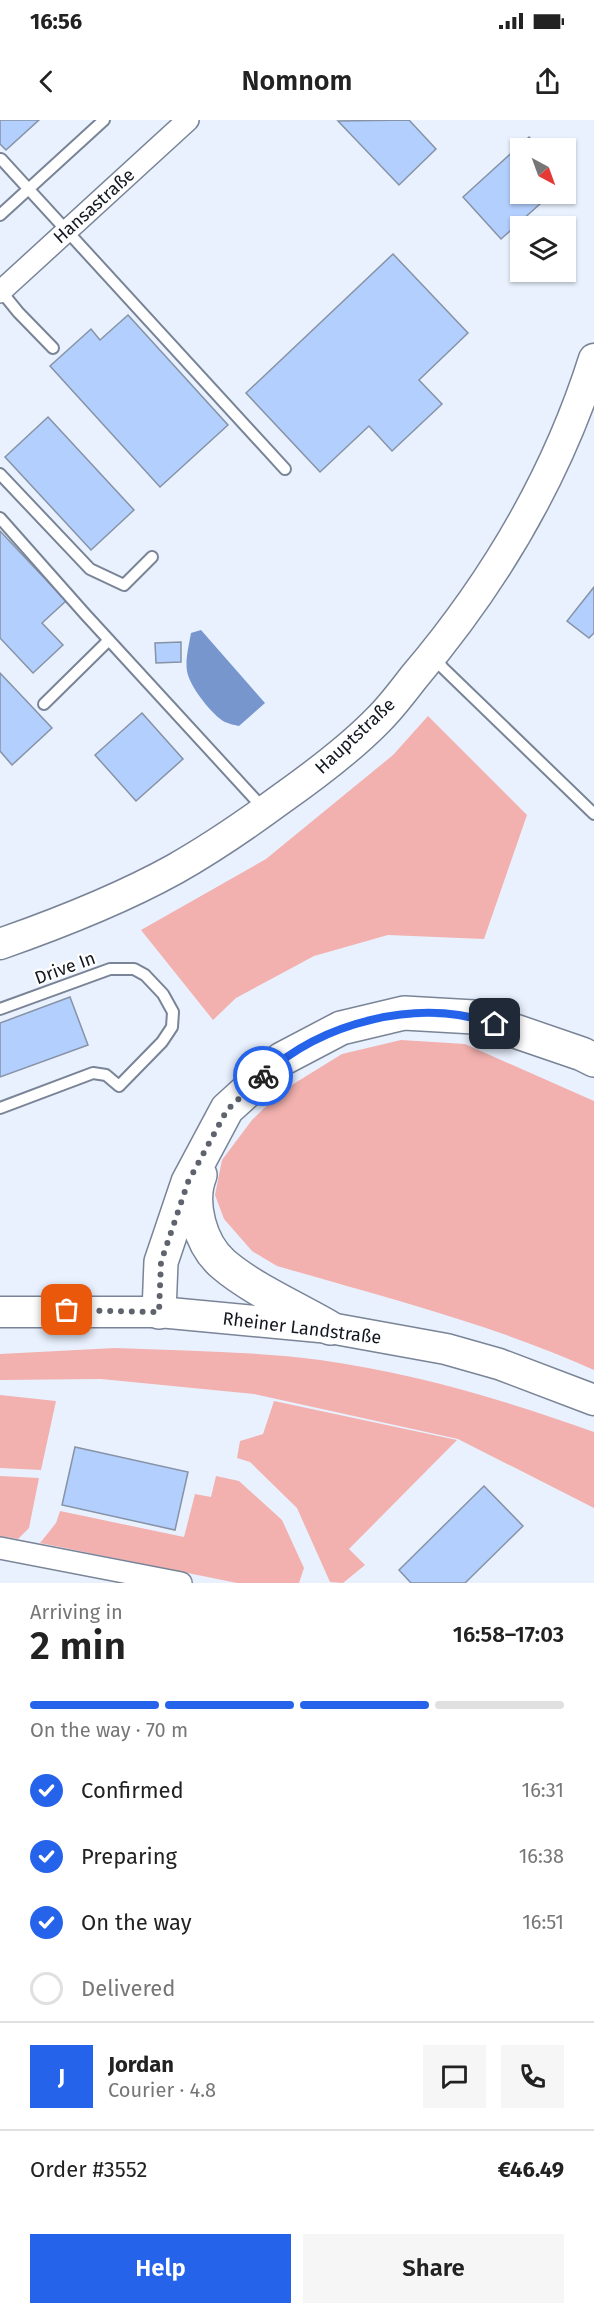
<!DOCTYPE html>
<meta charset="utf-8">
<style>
body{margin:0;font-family:"Fira Sans",sans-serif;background:#f6f6f6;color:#222;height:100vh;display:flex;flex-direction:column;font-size:22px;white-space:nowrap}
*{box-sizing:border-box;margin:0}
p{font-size:20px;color:#767676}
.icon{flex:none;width:33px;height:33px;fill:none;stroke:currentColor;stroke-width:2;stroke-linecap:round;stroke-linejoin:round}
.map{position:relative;height:1463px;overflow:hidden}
.side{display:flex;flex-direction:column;background:#fff;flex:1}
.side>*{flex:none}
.needle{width:39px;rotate:139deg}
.controls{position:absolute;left:510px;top:18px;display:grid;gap:12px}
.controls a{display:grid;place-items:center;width:66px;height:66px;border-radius:0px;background:#fff;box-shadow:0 2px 4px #0004;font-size:30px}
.pin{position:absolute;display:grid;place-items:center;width:51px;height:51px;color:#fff;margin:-26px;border-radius:12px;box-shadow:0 3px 9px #0006}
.courier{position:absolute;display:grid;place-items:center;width:60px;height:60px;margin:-30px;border:4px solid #2563eb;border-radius:50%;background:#fff;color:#222;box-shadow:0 2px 8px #0007}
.head em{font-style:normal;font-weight:600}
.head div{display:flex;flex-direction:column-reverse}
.head{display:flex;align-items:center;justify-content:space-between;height:102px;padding:0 30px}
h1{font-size:39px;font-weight:600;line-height:45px}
.bar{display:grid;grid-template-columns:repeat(4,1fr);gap:9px 6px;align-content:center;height:72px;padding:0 30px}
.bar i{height:8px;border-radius:4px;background:#e0e0e0}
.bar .on{background:#2563eb}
.bar p{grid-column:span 4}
.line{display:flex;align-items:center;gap:15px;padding:0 30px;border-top:2px solid #e0e0e0}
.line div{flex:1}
.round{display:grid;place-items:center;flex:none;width:63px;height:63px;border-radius:0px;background:#f6f6f6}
ol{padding:0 30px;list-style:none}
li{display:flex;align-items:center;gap:18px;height:66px}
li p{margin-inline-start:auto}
li .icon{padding:6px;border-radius:50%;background:#2563eb;color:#fff;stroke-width:4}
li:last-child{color:#767676}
li i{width:33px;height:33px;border:3px solid #e0e0e0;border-radius:50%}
.primary-button{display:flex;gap:12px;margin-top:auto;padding:12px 30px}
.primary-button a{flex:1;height:69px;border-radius:0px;background:#2563eb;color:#fff;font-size:24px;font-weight:600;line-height:69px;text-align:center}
.primary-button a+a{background:#f6f6f6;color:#222}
.status{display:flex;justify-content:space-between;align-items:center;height:42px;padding:0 30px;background:#fff;direction:ltr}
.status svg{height:16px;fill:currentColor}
header{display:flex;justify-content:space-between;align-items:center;height:78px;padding:0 30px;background:#fff;font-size:27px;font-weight:600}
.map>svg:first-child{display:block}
</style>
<div class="status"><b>16:56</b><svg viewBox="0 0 49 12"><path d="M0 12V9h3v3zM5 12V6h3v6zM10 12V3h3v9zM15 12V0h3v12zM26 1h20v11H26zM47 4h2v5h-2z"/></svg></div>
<header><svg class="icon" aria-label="back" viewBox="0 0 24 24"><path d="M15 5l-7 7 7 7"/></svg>Nomnom<svg class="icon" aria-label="share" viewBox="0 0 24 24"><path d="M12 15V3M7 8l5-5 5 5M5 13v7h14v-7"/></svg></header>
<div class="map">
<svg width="594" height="1463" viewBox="0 0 594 1463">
<rect width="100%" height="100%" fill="#e9f1fe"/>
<path fill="#f2b1ae" d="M428,596L527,695L484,819L388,815L314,836L236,878L213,900L141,810L266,739L393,635Z
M401,920L465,924L594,981V1250C492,1204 384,1177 277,1146L252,1131L224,1099L215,1075L222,1040L252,1000L282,971L342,934Z
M115,1228C183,1231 252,1231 320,1240C414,1253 505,1280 594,1312V1388L458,1319L254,1274L101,1259L0,1260V1234Z
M0,1275L56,1281L41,1350L0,1348Z
M274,1281L457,1320L349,1429L365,1445L343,1463L330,1462L297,1388L250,1342L237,1338L240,1321L263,1314Z
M0,1356L39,1358L29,1408L18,1419L0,1416Z
M216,1356L239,1361L282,1400L304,1448L299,1463H237L40,1423L56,1403L60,1391L184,1417L195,1374L211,1377Z"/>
<path fill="#7696cd" d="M201,510L265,583L239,606C235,605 229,604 225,602C213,596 192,569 188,555C184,542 189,526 191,513Z"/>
<path fill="#b3cffd" stroke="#8692a5" stroke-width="1.5" d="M0,0H39L6,30L0,24Z
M409,0L436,29L399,65L338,1Z
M529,17L540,28H520V74H551L501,119L463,77Z
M393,134L468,213L419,260L442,284L392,331L369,306L320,352L246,273Z
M128,195L228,305L160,367L50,246L91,209L100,220Z
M48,297L134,390L91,430L5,337Z
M0,411L66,481L42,503L63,525L33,553L0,518Z
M594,467V513L589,518L567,501Z
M181,522V542L156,543L155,523Z
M0,553L52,608L12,645L0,631Z
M142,593L183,639L136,681L95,635Z
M70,877L88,925L0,957V903Z
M75,1327L188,1352L175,1410L62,1385Z
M484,1366L523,1406L465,1463H411L399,1450Z"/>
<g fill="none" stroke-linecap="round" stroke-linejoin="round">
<g stroke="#798497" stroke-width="14">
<path id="lane" d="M1,39L285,349
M0,95L104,0
M1,171L18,192L53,228
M0,354L90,449L124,465L152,437
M0,398L85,494L264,689
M433,535L443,548L594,694
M44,584L109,520
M0,889L110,849H134L145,855L163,874L173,892L172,907L162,922L119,966L106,955L93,953L0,988"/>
</g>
<g stroke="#798497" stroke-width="24">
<path id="street" d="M0,172L188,0
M0,1428L181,1463"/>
</g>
<g stroke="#798497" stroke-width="33">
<path id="secondary" d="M0,824C60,803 119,780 175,749C212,728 247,704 281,679C315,655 350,629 379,599C392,586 403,571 414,557C493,464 557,356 594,239
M0,1192H159L330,1208L446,1229L499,1244L594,1280"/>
</g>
<g stroke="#798497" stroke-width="36">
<path id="highway" d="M200,1055C189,1083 200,1124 223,1144C252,1169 296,1188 330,1208
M159,1192L161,1142L188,1062L227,989L282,939L341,908L404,893L474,897L582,934L594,940"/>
</g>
<use href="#lane" stroke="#fff" stroke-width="10"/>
<use href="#street" stroke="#fff" stroke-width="21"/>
<use href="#secondary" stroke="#fff" stroke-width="30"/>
<use href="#highway" stroke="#fff" stroke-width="33"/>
</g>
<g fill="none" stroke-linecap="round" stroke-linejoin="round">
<path stroke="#5e636d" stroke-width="6" stroke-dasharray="0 10.8" d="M67,1190L159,1192L161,1142L188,1062L227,990L263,956"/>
<path stroke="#2563eb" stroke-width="8" d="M263,956C322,902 418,877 495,904"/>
</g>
<g text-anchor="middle" stroke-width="4.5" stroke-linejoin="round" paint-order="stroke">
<g font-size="18" fill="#13171f" stroke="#fefefe">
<text transform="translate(94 86) rotate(-42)" y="6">Hansastraße</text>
<text transform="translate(355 616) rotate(-43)" y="6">Hauptstraße</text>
<text transform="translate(65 848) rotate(-20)" y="6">Drive In</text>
<text transform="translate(302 1208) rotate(7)" y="6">Rheiner Landstraße</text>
</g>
</g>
</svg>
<div class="controls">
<a><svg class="needle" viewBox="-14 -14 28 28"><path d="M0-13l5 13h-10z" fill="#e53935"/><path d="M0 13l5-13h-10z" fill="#767676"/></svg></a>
<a><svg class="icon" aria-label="layers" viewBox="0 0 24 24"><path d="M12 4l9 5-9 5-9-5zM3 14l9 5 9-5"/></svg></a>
</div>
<div class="pin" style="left:67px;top:1190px;background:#ea580c"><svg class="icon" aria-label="bag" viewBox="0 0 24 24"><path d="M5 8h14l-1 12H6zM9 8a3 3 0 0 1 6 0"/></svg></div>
<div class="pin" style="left:495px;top:904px;background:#1f2937"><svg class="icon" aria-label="home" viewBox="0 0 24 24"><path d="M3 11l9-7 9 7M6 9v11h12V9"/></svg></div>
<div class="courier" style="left:263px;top:956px"><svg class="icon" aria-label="bike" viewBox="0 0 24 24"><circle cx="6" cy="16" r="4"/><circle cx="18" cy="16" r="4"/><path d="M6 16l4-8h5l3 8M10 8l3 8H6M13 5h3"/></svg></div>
</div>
<section class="side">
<div class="head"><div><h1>2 min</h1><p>Arriving in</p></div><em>16:58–17:03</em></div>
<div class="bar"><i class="on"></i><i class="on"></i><i class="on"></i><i></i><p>On the way · 70 m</p></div>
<ol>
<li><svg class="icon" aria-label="check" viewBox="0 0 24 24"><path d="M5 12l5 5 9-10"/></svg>Confirmed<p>16:31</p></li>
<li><svg class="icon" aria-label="check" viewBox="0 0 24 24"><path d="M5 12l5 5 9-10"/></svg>Preparing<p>16:38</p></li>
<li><svg class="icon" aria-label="check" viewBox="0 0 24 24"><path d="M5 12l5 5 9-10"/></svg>On the way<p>16:51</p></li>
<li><i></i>Delivered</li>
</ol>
<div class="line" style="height:108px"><b class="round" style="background:#2563eb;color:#fff">J</b><div><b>Jordan</b><p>Courier · 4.8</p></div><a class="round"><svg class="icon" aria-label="chat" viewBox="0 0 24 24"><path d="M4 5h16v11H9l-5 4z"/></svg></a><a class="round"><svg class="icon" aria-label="phone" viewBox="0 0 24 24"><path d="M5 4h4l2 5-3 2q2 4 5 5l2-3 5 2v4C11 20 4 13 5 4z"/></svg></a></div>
<div class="line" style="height:78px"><div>Order #3552</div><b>€46.49</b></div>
<div class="primary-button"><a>Help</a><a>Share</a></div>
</section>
